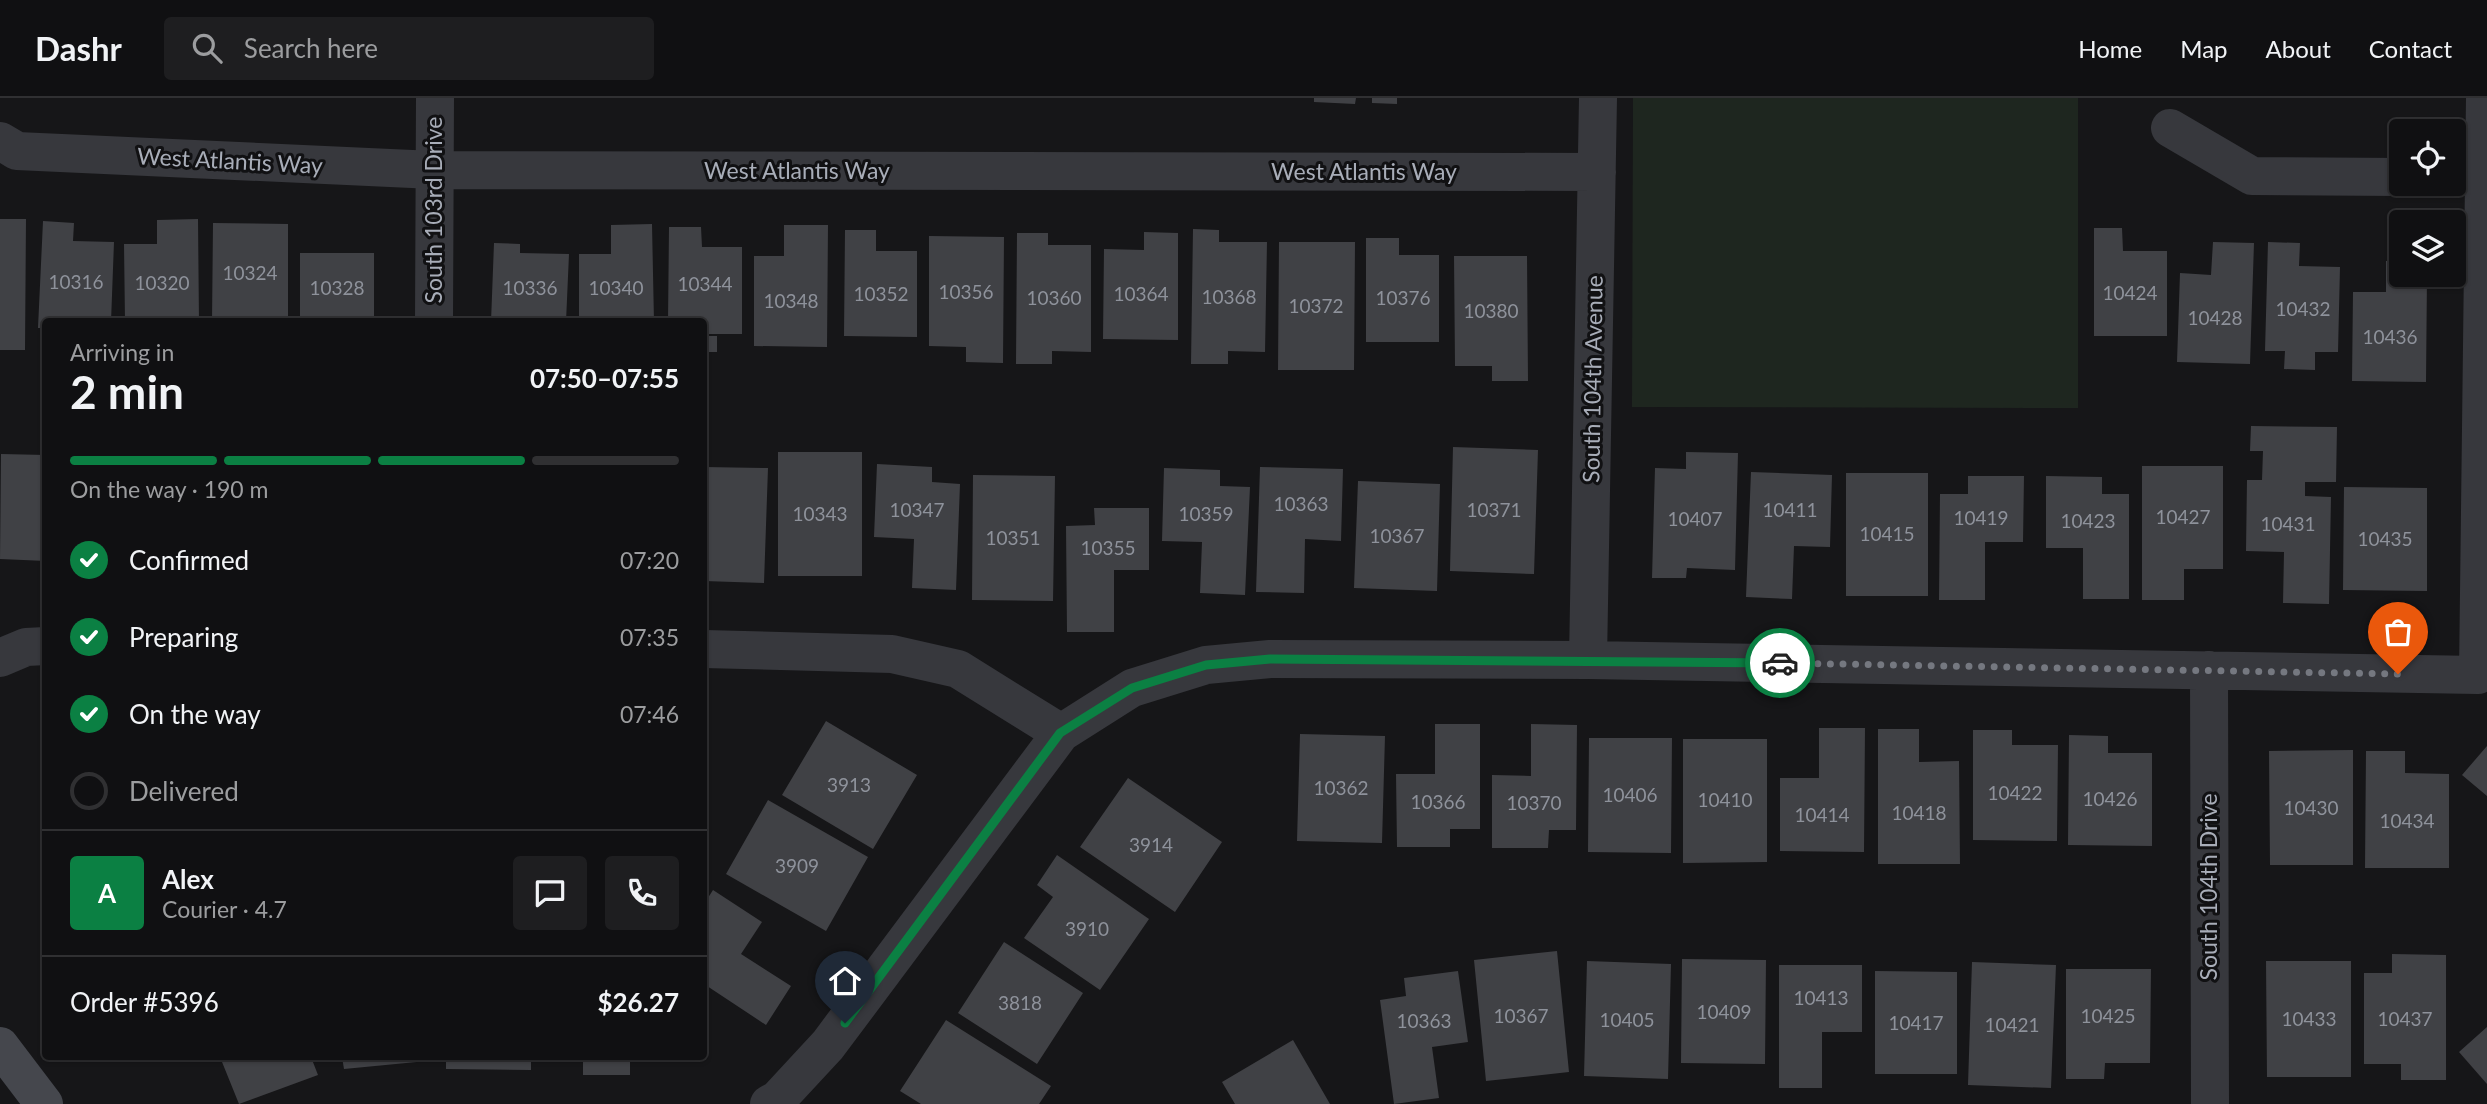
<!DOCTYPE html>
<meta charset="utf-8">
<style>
body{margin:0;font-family:Lato,sans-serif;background:#1e1e20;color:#f1f3f6;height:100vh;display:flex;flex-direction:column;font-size:26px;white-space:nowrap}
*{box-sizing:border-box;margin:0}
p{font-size:23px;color:#9c9d9f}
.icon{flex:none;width:38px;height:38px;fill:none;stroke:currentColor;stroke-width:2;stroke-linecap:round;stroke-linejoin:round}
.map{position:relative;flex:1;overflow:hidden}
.sheet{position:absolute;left:42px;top:220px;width:665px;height:742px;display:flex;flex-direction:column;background:#101012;border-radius:7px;box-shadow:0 2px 5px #0004,0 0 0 2px #303032}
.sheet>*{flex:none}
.controls{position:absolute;left:2389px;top:21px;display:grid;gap:14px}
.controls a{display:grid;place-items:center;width:77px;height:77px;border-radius:7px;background:#101012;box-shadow:0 2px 5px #0004,0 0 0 2px #303032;font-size:35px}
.pin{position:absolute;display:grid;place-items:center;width:60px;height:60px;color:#fff;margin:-72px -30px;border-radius:50% 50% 50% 0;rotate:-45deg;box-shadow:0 0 7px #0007}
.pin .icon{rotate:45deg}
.courier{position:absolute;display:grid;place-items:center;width:70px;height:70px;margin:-35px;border:5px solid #0b8043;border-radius:50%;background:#fff;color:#222;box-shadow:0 2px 9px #0007}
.headline em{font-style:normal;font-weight:700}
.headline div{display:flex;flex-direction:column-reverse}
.headline{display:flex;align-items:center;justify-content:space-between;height:119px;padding:0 28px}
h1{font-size:46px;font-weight:700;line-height:52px}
.bar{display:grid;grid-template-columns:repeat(4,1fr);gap:10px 7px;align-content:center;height:84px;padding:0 28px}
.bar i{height:9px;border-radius:5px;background:#303032}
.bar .selected{background:#0b8043}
.bar p{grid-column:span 4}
.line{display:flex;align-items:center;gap:18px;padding:0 28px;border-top:2px solid #303032}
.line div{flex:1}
.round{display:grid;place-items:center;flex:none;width:74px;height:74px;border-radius:7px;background:#1e1e20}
ol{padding:0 28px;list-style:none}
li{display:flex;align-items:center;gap:21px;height:77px}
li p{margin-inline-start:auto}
li .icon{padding:7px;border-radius:50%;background:#0b8043;color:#fff;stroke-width:4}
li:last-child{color:#9c9d9f}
li i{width:38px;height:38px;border:4px solid #303032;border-radius:50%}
header{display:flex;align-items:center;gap:42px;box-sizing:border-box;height:98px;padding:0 35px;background:#101012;border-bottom:2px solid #303032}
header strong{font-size:33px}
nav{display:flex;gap:38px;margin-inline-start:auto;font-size:24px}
.search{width:490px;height:63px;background:#1e1e20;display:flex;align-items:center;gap:18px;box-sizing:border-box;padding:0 24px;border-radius:7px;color:#9c9d9f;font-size:26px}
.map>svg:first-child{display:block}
</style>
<header>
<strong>Dashr</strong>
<div class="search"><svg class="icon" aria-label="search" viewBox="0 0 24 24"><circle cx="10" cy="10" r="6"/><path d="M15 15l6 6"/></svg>Search here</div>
<nav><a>Home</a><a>Map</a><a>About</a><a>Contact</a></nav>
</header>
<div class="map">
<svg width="2487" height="1006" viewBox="0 0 2487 1006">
<rect width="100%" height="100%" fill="#161618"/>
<path fill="#1e261f" d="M1633,0H2078V310L1632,309Z"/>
<path fill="#404145" d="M1314,0H1356L1355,6L1314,4Z
M1372,0H1397V6L1372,5Z
M0,121H26L25,252H0Z
M198,121L199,224H125L124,146H157V122Z
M43,123L74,125L73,143L114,144L111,224H46V230H38Z
M213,125L288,126V224H212Z
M652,126L654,224H579V156H611V127Z
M784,127H828L827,249L754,248V158H784Z
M669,129H701L702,149H742V236H704V224H668Z
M2094,130H2122L2123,153H2167V238H2094Z
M1193,131L1219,132V144H1267L1265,254L1228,253V266H1191Z
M845,132H876V153H917V239L844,238Z
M1144,134L1178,135V242L1103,241L1104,151L1144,152Z
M1017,135H1048V147H1091V254L1052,253V266H1016Z
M929,138L1004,139L1003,265L966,264V249L929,248Z
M1366,140H1399V157H1439V244H1366Z
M1279,144H1355L1354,272H1278Z
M2213,144L2254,145L2250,266L2177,264L2180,175L2211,177Z
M2268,144L2300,145L2299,168L2340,169L2338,254H2315V272L2284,271L2285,253H2265Z
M494,145L520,146V155L569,156L566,224H491Z
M300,155H374V224H300Z
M1454,158H1527L1528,283H1492V268H1455Z
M2386,163H2401V177H2427L2426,284L2352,283L2353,194H2386Z
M704,238H717V254H704Z
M2251,328L2337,329L2336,384H2305V398L2331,399L2329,506L2283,505L2284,454L2246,453L2247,382H2262L2263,353H2250Z
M1453,349L1538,352L1534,476L1450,473Z
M778,354H862V478H778Z
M1686,354L1738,355L1735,472L1687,470L1686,480H1652L1655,370L1686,371Z
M1,356L46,357V463L0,461Z
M877,366L932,369V384L960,386L956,492L912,490L914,441L874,439Z
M2142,368H2223V471H2184V502H2142Z
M704,369L768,370L764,485L704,483Z
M1260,369L1343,371L1341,443L1305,441L1304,495L1256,494Z
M1164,370L1220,372V388L1250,389L1245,497L1200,495L1202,444L1162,443Z
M1751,374L1832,377L1830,449L1794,448L1792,501L1746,499Z
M1846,375H1928V498H1846Z
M973,377L1055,378L1053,503L972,502Z
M1968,378H2024L2023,444H1985V502H1939L1940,396H1968Z
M2046,378L2102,379V396H2129V501H2083V450H2046Z
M1358,383L1440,386L1437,493L1354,490Z
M2344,389L2427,390V493L2343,492Z
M1094,410H1149V472H1114V534H1067L1066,428L1095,427Z
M826,623L917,677L873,751L782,697Z
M1435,626H1480V731H1450V749H1397L1396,676H1435Z
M1531,626L1577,627L1576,732H1549L1548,750H1492V677L1531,678Z
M1819,630H1865L1864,754L1780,753V680H1819Z
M1878,631H1919V664L1959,663L1960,766H1878Z
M1973,632H2012V647H2058L2057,743L1973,742Z
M1300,636L1385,638L1382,745L1297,743Z
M2069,637L2108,638V655H2152V748L2068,747Z
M1589,640H1672L1671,755L1588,754Z
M1683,641H1767V764L1683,765Z
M2487,648V698L2462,677Z
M2353,652V767H2270L2269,653Z
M2366,653H2405V675L2449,676V770H2365Z
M1128,680L1222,744L1175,814L1080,749Z
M768,702L868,759L826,833L726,776Z
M1057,757L1149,821L1100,892L1024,840L1053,799L1037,787Z
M713,792L762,824L741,856L791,888L766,927L704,886V806Z
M1004,844L1083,895L1037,966L958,915Z
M1557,853L1569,974L1486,983L1474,862Z
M2392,856L2446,857V982H2401V966H2364V875H2392Z
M1682,861L1766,862L1765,966L1681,965Z
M1587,863L1671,866L1668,981L1584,978Z
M2266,863H2351V979H2267Z
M1972,864L2056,867L2051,990L1968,987Z
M1779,867H1862V934H1822V990H1779Z
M2066,871H2151L2150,965H2105L2104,981H2066Z
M1458,873L1468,944L1432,949L1439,1000L1394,1006L1380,902L1406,898L1404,880Z
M1875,873L1957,874V976H1875Z
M946,922L1051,988L1039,1006H921L900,993Z
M2487,929V986L2459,954Z
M1293,942L1330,1006H1235L1222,984Z
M220,959H311L318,977L239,1006Z
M342,959H427V963L344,971Z
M446,959H531V972L446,971Z
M583,959H630V977H583Z"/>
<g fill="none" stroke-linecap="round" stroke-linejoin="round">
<path stroke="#37383d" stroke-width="38" d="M2170,30L2252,78L2401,79
M0,43L17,53L434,72L1597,74
M434,224L435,0
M704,551L892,556L958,571L1061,635
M0,560L26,549L46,548
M1588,562L1598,0
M2209,572L2210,1006
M769,1006L778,1001L828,947L1061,635L1132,590L1206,567L1270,561L1588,562L2478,577L2485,0"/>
<path stroke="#45474d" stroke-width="38" d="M0,948L44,1006"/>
</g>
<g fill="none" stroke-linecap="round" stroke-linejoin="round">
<path stroke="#757880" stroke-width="7" stroke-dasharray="0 12.6" d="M1780,565L2398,576"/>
<path stroke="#0b8043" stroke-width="9" d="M845,925L1060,635L1132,590L1206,567L1270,561L1780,565"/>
</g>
<g text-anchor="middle" stroke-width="6" stroke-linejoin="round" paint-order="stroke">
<g font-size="19" fill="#8e929b">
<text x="250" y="182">10324</text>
<text x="76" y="191">10316</text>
<text x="162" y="192">10320</text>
<text x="705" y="193">10344</text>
<text x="337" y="197">10328</text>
<text x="530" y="197">10336</text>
<text x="616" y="197">10340</text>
<text x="966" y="201">10356</text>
<text x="2130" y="202">10424</text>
<text x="881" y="203">10352</text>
<text x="1141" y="203">10364</text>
<text x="1229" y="206">10368</text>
<text x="1054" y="207">10360</text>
<text x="1403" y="207">10376</text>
<text x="791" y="210">10348</text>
<text x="1316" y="215">10372</text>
<text x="2303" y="218">10432</text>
<text x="1491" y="220">10380</text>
<text x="2215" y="227">10428</text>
<text x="2390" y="246">10436</text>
<text x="1301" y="413">10363</text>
<text x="917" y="419">10347</text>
<text x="1494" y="419">10371</text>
<text x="1790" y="419">10411</text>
<text x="820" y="423">10343</text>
<text x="1206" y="423">10359</text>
<text x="2183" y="426">10427</text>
<text x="1981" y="427">10419</text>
<text x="1695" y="428">10407</text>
<text x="2088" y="430">10423</text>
<text x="2288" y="433">10431</text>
<text x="1887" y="443">10415</text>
<text x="1397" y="445">10367</text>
<text x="1013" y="447">10351</text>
<text x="2385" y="448">10435</text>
<text x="1108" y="457">10355</text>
<text x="849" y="694">3913</text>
<text x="1341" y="697">10362</text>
<text x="2015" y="702">10422</text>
<text x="1630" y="704">10406</text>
<text x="2110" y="708">10426</text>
<text x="1725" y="709">10410</text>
<text x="1438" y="711">10366</text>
<text x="1534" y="712">10370</text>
<text x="2311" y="717">10430</text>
<text x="1919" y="722">10418</text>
<text x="1822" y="724">10414</text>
<text x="2407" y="730">10434</text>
<text x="1151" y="754">3914</text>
<text x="797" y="775">3909</text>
<text x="1087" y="838">3910</text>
<text x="1821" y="907">10413</text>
<text x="1020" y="912">3818</text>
<text x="1724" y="921">10409</text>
<text x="1521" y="925">10367</text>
<text x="2108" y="925">10425</text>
<text x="2309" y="928">10433</text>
<text x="2405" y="928">10437</text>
<text x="1627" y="929">10405</text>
<text x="1424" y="930">10363</text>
<text x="1916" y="932">10417</text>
<text x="2012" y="934">10421</text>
</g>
<g font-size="23" fill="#a8adb8" stroke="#111113">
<text transform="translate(230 63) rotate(3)" y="8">West Atlantis Way</text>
<text x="797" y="81">West Atlantis Way</text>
<text x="1364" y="82">West Atlantis Way</text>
<text transform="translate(434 112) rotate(-90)" y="8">South 103rd Drive</text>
<text transform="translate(1593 281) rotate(-89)" y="8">South 104th Avenue</text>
<text transform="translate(2209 789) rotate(-90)" y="8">South 104th Drive</text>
</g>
</g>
</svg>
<div class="controls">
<a><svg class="icon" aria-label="locate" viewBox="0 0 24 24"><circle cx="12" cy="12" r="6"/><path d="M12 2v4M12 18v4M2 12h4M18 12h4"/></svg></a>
<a><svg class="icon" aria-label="layers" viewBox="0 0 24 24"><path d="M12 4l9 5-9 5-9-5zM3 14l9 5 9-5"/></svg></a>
</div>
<div class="pin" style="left:2398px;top:576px;background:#ea580c"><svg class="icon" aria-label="bag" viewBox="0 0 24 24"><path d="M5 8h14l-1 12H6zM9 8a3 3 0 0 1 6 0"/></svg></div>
<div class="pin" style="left:845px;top:925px;background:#1f2937"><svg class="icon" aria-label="home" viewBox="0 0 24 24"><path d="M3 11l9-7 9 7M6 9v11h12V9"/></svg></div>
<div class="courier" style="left:1780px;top:565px"><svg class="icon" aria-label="car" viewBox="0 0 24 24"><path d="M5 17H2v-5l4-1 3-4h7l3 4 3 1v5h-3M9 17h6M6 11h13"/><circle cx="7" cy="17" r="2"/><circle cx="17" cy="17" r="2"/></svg></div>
<section class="sheet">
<div class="headline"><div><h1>2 min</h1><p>Arriving in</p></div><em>07:50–07:55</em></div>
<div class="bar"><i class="selected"></i><i class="selected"></i><i class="selected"></i><i></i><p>On the way · 190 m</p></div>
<ol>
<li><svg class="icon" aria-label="check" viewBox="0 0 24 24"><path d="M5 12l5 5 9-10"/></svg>Confirmed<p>07:20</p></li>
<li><svg class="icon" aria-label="check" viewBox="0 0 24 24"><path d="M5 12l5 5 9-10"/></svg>Preparing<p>07:35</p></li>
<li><svg class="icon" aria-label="check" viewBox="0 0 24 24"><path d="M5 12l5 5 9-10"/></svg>On the way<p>07:46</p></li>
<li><i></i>Delivered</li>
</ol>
<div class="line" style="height:126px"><b class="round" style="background:#0b8043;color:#fff">A</b><div><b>Alex</b><p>Courier · 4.7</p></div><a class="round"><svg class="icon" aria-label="chat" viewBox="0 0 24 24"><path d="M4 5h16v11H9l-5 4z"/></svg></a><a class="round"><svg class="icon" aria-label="phone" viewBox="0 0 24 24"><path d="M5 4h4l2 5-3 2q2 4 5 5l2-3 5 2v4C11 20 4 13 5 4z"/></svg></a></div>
<div class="line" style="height:91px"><div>Order #5396</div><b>$26.27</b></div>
</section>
</div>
